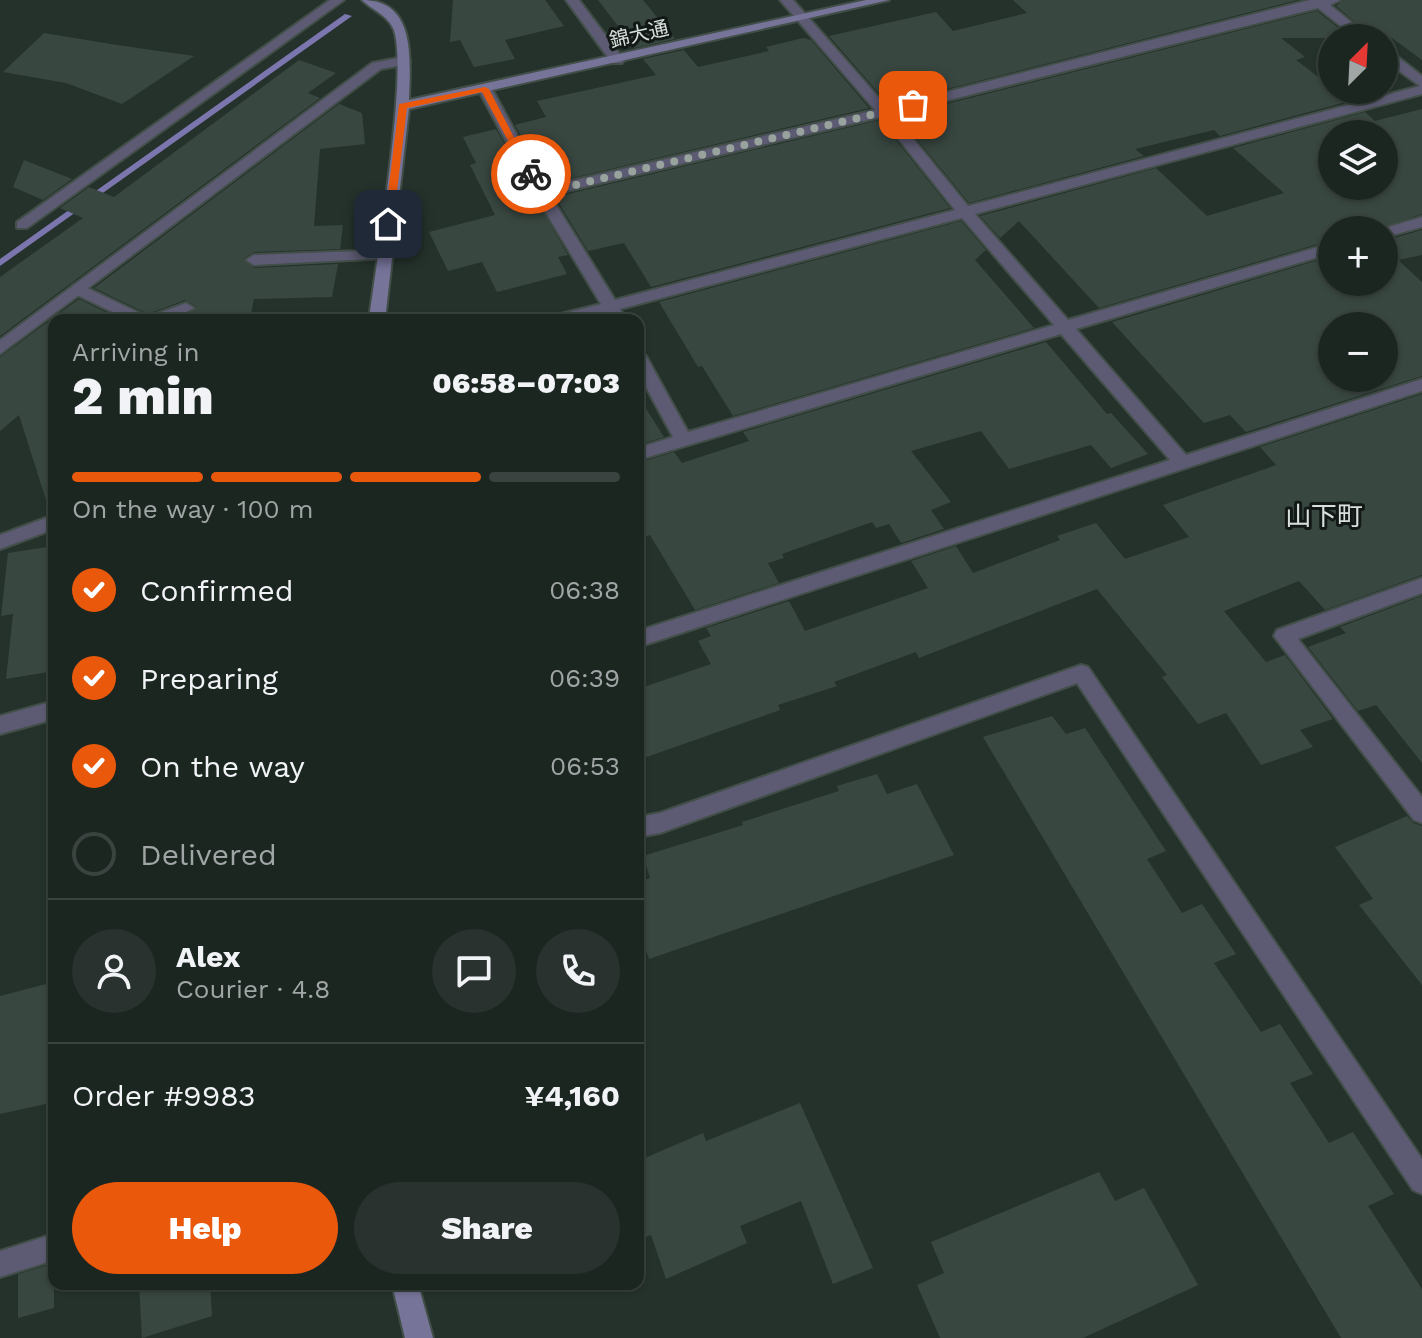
<!DOCTYPE html>
<meta charset="utf-8">
<style>
body{margin:0;font-family:"Work Sans","Noto Sans JP",sans-serif;background:#29322e;color:#f1f3f6;height:100vh;display:flex;flex-direction:column;font-size:30px;white-space:nowrap}
*{box-sizing:border-box;margin:0}
p{font-size:26px;color:#a0a5a5}
.icon{flex:none;width:44px;height:44px;fill:none;stroke:currentColor;stroke-width:2;stroke-linecap:round;stroke-linejoin:round}
.map{position:relative;flex:1;overflow:hidden}
.panel{position:absolute;left:48px;top:314px;width:596px;height:976px;display:flex;flex-direction:column;background:#1c2621;border-radius:16px;box-shadow:0 2px 6px #0004,0 0 0 2px #3a433f}
.panel>*{flex:none}
.needle{width:52px;rotate:24deg}
.tools{position:absolute;left:1318px;top:24px;display:grid;gap:16px}
.tools a{display:grid;place-items:center;width:80px;height:80px;border-radius:50%;background:#1c2621;box-shadow:0 2px 6px #0004,0 0 0 2px #3a433f;font-size:40px}
.pin{position:absolute;display:grid;place-items:center;width:68px;height:68px;color:#fff;margin:-34px;border-radius:16px;box-shadow:0 4px 12px #0006}
.courier{position:absolute;display:grid;place-items:center;width:80px;height:80px;margin:-40px;border:6px solid #ea580c;border-radius:50%;background:#fff;color:#222;box-shadow:0 2px 10px #0007}
.headline em{font-style:normal;font-weight:800}
.headline div{display:flex;flex-direction:column-reverse}
.headline{display:flex;align-items:center;justify-content:space-between;height:136px;padding:0 24px}
h1{font-size:52px;font-weight:800;line-height:60px}
.bar{display:grid;grid-template-columns:repeat(4,1fr);gap:12px 8px;align-content:center;height:96px;padding:0 24px}
.bar i{height:10px;border-radius:6px;background:#3a433f}
.bar .selected{background:#ea580c}
.bar p{grid-column:span 4}
.line{display:flex;align-items:center;gap:20px;padding:0 24px;border-top:2px solid #3a433f}
.line div{flex:1}
.round{display:grid;place-items:center;flex:none;width:84px;height:84px;border-radius:42px;background:#29322e}
ol{padding:0 24px;list-style:none}
li{display:flex;align-items:center;gap:24px;height:88px}
li p{margin-inline-start:auto}
li .icon{padding:8px;border-radius:50%;background:#ea580c;color:#fff;stroke-width:4}
li:last-child{color:#a0a5a5}
li i{width:44px;height:44px;border:4px solid #3a433f;border-radius:50%}
.primary-button{display:flex;gap:16px;margin-top:auto;padding:16px 24px}
.primary-button a{flex:1;height:92px;border-radius:48px;background:#ea580c;color:#fff;font-size:32px;font-weight:800;line-height:92px;text-align:center}
.primary-button a+a{background:#29322e;color:#f1f3f6}
.map>svg:first-child{display:block}
</style>
<div class="map">
<svg width="1422" height="1338" viewBox="0 0 1422 1338">
<rect width="100%" height="100%" fill="#25322c"/>
<g fill="none" stroke-linecap="round" stroke-linejoin="round">
<path fill="#7c76ae" fill-rule="evenodd" d="M345,14L352,16L0,266V259Z"/>
</g>
<path fill="#394741" fill-rule="evenodd" d="M453,0H545L564,26L505,40L515,59L474,67L460,40L450,42Z
M598,0H643L675,39L635,48Z
M1013,0H1298L888,104L829,36L936,12L953,31L1027,13Z
M1343,0H1422V60L1392,38H1374L1336,6Z
M1317,11L1351,38H1281L1305,57L1296,60L1350,101L1220,136L1214,130L1135,149L1144,156L969,203L898,116Z
M44,33L117,45L194,56L122,104L66,83L3,72Z
M803,38L811,40L869,108L547,184L515,125L546,117L537,101L656,75L643,59L684,50L698,67L769,51L766,47Z
M299,60L336,73L308,93L320,98L0,336V277L83,218L60,208L89,187L114,197Z
M339,104L362,113L365,144L320,149L314,226L343,225L340,249L254,252L243,259L254,268L338,264L332,297L254,299L250,320H177L197,307L185,300L148,314L94,288Z
M1422,109V214L1375,230H1332V240L1099,308L1019,221L1000,238L980,216L1156,168L1207,216L1284,193L1233,148L1365,112L1375,121ZM1332,134H1384V186H1332Z
M880,120L950,208L651,287L624,243L588,251L555,197Z
M496,129L568,255L558,257L567,274L497,292L482,262L448,271L429,232L495,215L470,165L476,163L463,137Z
M24,160L72,179L43,200L13,187Z
M961,221L986,250L975,260L1034,328L733,416L702,366L698,367L659,302Z
M1422,230V255L1398,260L1422,282V376L1246,432L1230,415L1204,423L1112,322L1332,256V282H1384V241ZM1332,326H1384V378H1332Z
M79,299L122,320H54V502L47,503L19,415L0,431V357Z
M1046,342L1107,414L1111,413L1148,454L1111,468L1091,445L1009,469L981,431L911,451L951,502L931,510L944,529L901,543L889,524L876,528L872,522L782,554L784,558L768,563L779,583L695,610L650,535L638,540V463L674,452L682,463L749,441L743,432Z
M1422,394V575L1325,610L1299,581L1224,611L1266,662L1285,655L1333,719L1300,730L1313,747L1261,765L1226,713L1198,724L1162,677L1167,675L1097,589L919,658L916,652L834,682L837,686L778,705L780,710L638,760V689L711,664L698,641L711,636L706,628L789,601L805,631L928,588L911,561L956,546L973,573L1060,540L1057,536L1096,523L1125,559L1189,537L1163,505L1276,465L1260,447Z
M638,396L664,437L638,445Z
M54,546V671L6,679L13,614L1,616L8,553Z
M1422,596V763L1376,705L1358,711L1308,647L1346,633L1340,627Z
M1052,716L1066,734L1085,728L1166,851L1147,859L1182,913L1202,904L1236,954L1214,963L1261,1032L1280,1024L1313,1074L1290,1083L1329,1143L1353,1132L1394,1194L1368,1206L1422,1289V1338H1341L983,737Z
M877,774L887,794L917,784L954,855L649,959L638,927V882L650,878L643,856L743,825L742,822L839,791L837,786Z
M1407,816L1413,823L1422,826V985L1359,905L1373,899L1335,847Z
M54,982V1102L0,1114V996Z
M800,1103L873,1268L833,1284L801,1201L740,1226L747,1243L666,1279L651,1235L638,1240V1161L703,1133L706,1141Z
M1099,1172L1115,1201L1144,1188L1198,1285L1083,1338H940L917,1285L944,1273L931,1242Z
M54,1263V1308L18,1318V1274Z
M139,1284H210L212,1316L142,1338Z"/>
<g fill="none" stroke-linecap="round" stroke-linejoin="round">
<g stroke="#424e48" stroke-width="4">
<path id="lane" d="M384,250L389,252V258L254,265L246,260L254,255Z
M79,284L148,317L186,303L194,308L170,320H129L73,293V285Z
M54,515V529L0,549V535Z
M1081,665L1088,667L1422,1159V1194L1413,1190L1077,683L660,833L638,837V817L660,813Z"/>
</g>
<g stroke="#424e48" stroke-width="4">
<path id="street" d="M330,0H344L27,228H17V222Z
M566,0H579L624,60L622,63H612Z
M780,0H793L887,107L1310,0H1340L1330,5L1371,38H1356L1318,8L893,114L968,206L1420,86L1384,60V49L1389,50L1422,76V94L975,214L1068,320L1332,243V253L1076,329L1186,455L1422,379V391L638,647V631L1170,460L1061,334L638,460V448L673,437L638,372V350L646,356L688,432L1054,325L962,218L620,309L627,320H611L606,313L579,320H551L553,316L601,304L534,193L478,89L480,86L492,89L545,187L875,110ZM881,117L955,210L615,300L550,195Z
M403,57L410,61L408,64L381,69L0,354V340L372,63Z
M1422,217V227L1389,236L1384,238V230H1378Z
M1422,578V593L1298,639L1422,797V823L1414,820L1274,636L1277,630Z
M54,701V719L0,734V716Z
M54,1234V1260L0,1277V1251Z"/>
</g>
<g stroke="#424e48" stroke-width="4">
<path id="secondary" d="M362,0C417,0 410,61 409,100L866,0H889L409,109L385,320H369C375,269 410,65 393,28C386,14 372,10 362,0Z
M392,1284H418L433,1338H405Z"/>
</g>
<use href="#lane" fill="#5d5b73" fill-rule="evenodd"/>
<use href="#street" fill="#5d5b73" fill-rule="evenodd"/>
<use href="#secondary" fill="#77749a" fill-rule="evenodd"/>
</g>
<path fill="#ea580c" d="M485,87L489,89L534,176L526,174L482,92L407,108L393,224L384,226L399,104Z"/>
<g fill="none" stroke-linecap="round" stroke-linejoin="round">
<path stroke="#99a39e" stroke-width="8" stroke-dasharray="0 14.4" d="M531,174L541,193L913,105"/>
</g>
<g text-anchor="middle" stroke-width="6" stroke-linejoin="round" paint-order="stroke">
<g font-size="20" fill="#d8e0dc" stroke="#121816">
<text transform="translate(639 34) rotate(-13)" y="7">錦大通</text>
</g>
<g font-size="26" fill="#d8e0dc" stroke="#121816">
<text x="1324" y="525">山下町</text>
</g>
</g>
</svg>
<div class="tools">
<a><svg class="needle" viewBox="-14 -14 28 28"><path d="M0-13l5 13h-10z" fill="#e53935"/><path d="M0 13l5-13h-10z" fill="#a0a5a5"/></svg></a>
<a><svg class="icon" aria-label="layers" viewBox="0 0 24 24"><path d="M12 4l9 5-9 5-9-5zM3 14l9 5 9-5"/></svg></a>
<a>+</a>
<a>−</a>
</div>
<div class="pin" style="left:913px;top:105px;background:#ea580c"><svg class="icon" aria-label="bag" viewBox="0 0 24 24"><path d="M5 8h14l-1 12H6zM9 8a3 3 0 0 1 6 0"/></svg></div>
<div class="pin" style="left:388px;top:224px;background:#1f2937"><svg class="icon" aria-label="home" viewBox="0 0 24 24"><path d="M3 11l9-7 9 7M6 9v11h12V9"/></svg></div>
<div class="courier" style="left:531px;top:174px"><svg class="icon" aria-label="bike" viewBox="0 0 24 24"><circle cx="6" cy="16" r="4"/><circle cx="18" cy="16" r="4"/><path d="M6 16l4-8h5l3 8M10 8l3 8H6M13 5h3"/></svg></div>
<section class="panel">
<div class="headline"><div><h1>2 min</h1><p>Arriving in</p></div><em>06:58–07:03</em></div>
<div class="bar"><i class="selected"></i><i class="selected"></i><i class="selected"></i><i></i><p>On the way · 100 m</p></div>
<ol>
<li><svg class="icon" aria-label="check" viewBox="0 0 24 24"><path d="M5 12l5 5 9-10"/></svg>Confirmed<p>06:38</p></li>
<li><svg class="icon" aria-label="check" viewBox="0 0 24 24"><path d="M5 12l5 5 9-10"/></svg>Preparing<p>06:39</p></li>
<li><svg class="icon" aria-label="check" viewBox="0 0 24 24"><path d="M5 12l5 5 9-10"/></svg>On the way<p>06:53</p></li>
<li><i></i>Delivered</li>
</ol>
<div class="line" style="height:144px"><a class="round"><svg class="icon" aria-label="person" viewBox="0 0 24 24"><circle cx="12" cy="8" r="4"/><path d="M4 21q1-7 8-7t8 7"/></svg></a><div><b>Alex</b><p>Courier · 4.8</p></div><a class="round"><svg class="icon" aria-label="chat" viewBox="0 0 24 24"><path d="M4 5h16v11H9l-5 4z"/></svg></a><a class="round"><svg class="icon" aria-label="phone" viewBox="0 0 24 24"><path d="M5 4h4l2 5-3 2q2 4 5 5l2-3 5 2v4C11 20 4 13 5 4z"/></svg></a></div>
<div class="line" style="height:104px"><div>Order #9983</div><b>¥4,160</b></div>
<div class="primary-button"><a>Help</a><a>Share</a></div>
</section>
</div>
